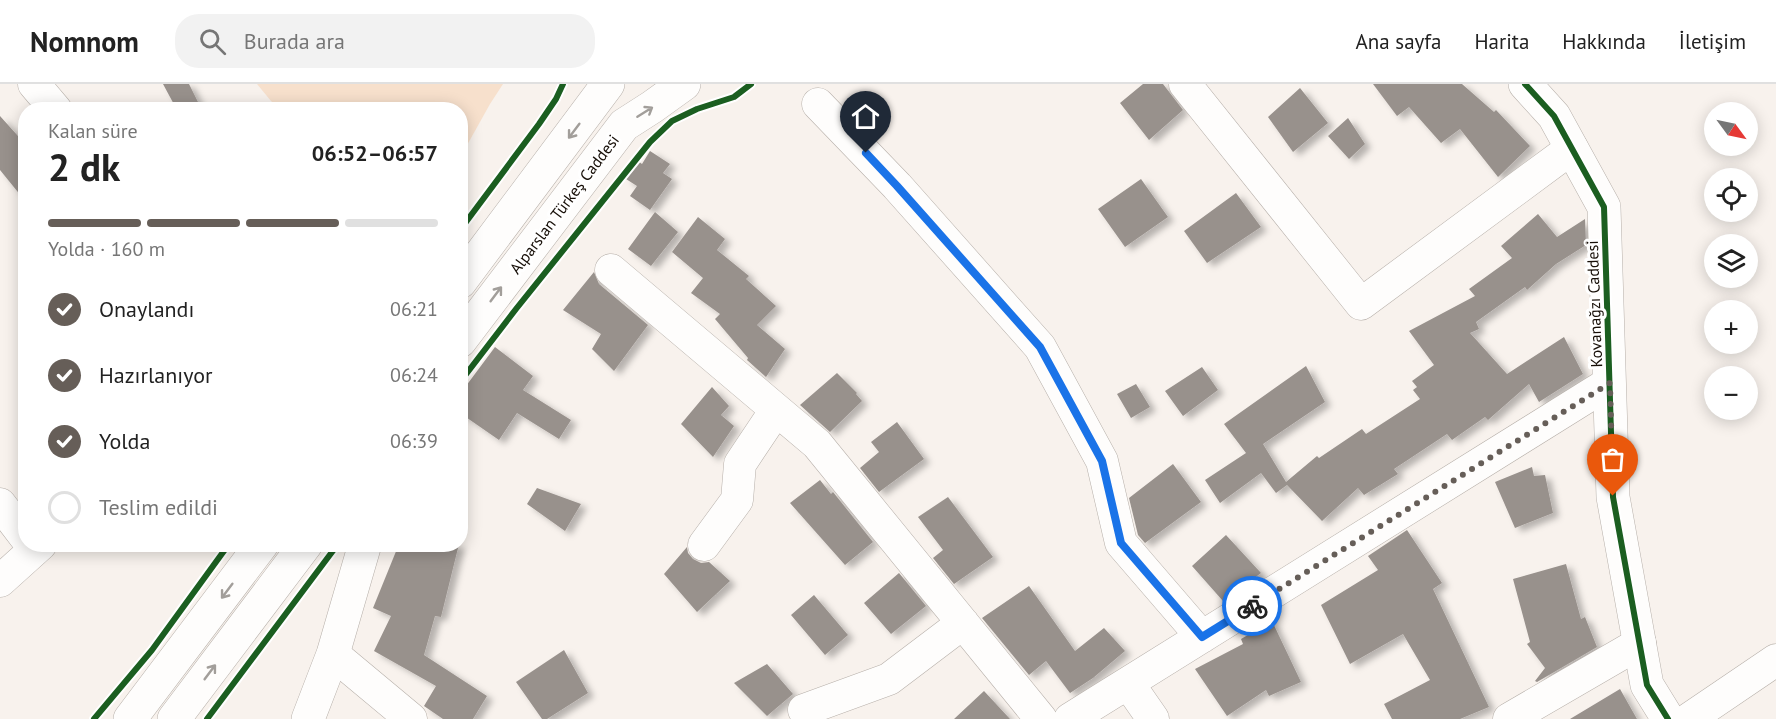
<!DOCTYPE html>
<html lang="tr">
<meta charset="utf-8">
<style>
body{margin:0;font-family:"PT Sans",sans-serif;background:#f2f2f2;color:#222;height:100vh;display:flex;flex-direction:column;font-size:22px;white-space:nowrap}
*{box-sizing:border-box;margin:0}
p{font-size:20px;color:#767676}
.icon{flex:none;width:33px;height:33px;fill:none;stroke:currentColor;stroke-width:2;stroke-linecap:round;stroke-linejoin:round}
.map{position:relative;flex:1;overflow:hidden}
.drawer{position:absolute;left:18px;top:18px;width:450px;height:450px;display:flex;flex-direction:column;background:#fff;border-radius:24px;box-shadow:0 3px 15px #0003}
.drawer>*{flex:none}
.needle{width:39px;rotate:123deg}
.buttons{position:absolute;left:1704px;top:18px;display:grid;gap:12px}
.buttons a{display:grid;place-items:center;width:54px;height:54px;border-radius:50%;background:#fff;box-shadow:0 3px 15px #0003;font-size:30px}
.pin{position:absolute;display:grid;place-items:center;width:51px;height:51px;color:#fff;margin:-62px -26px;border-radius:50% 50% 50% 0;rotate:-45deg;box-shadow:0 0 6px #0007}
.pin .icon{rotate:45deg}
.courier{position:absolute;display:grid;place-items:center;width:60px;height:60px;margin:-30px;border:4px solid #1a73e8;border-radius:50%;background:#fff;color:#222;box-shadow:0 2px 8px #0007}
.summary em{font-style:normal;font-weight:700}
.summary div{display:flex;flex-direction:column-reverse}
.summary{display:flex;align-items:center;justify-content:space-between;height:102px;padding:0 30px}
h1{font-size:39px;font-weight:700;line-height:45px}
.bar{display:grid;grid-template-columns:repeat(4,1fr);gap:9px 6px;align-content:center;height:72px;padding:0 30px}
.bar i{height:8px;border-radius:4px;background:#e0e0e0}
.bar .current{background:#665e58}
.bar p{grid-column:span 4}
ol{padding:0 30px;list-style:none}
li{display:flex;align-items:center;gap:18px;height:66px}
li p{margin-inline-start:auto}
li .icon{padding:6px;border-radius:50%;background:#665e58;color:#fff;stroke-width:4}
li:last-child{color:#767676}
li i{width:33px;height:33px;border:3px solid #e0e0e0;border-radius:50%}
header{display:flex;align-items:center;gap:36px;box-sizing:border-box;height:84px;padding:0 30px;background:#fff;border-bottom:2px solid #e0e0e0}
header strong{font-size:28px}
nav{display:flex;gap:33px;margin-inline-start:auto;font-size:21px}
.search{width:420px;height:54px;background:#f2f2f2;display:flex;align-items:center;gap:15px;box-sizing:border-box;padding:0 21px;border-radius:24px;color:#767676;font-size:22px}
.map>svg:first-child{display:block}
</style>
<header>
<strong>Nomnom</strong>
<div class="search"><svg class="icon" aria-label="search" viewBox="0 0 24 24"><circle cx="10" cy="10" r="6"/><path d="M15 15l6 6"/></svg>Burada ara</div>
<nav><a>Ana sayfa</a><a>Harita</a><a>Hakkında</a><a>İletişim</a></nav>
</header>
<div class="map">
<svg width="1776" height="635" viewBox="0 0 1776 635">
<defs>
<filter id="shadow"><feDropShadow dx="6" dy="4" stdDeviation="3" flood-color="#0004"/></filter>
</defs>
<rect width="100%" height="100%" fill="#f8f2ed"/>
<path fill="#f7e0cc" d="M257,0H503L490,20L461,72L460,26L280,25L271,17Z"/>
<path fill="#98918c" filter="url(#shadow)" d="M163,0H189L202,26H177Z
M1143,0H1163L1183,26L1149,56L1120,19Z
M1373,0H1462L1494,28L1496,26L1530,62L1498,93L1460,45L1441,59L1409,23L1397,32Z
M1300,4L1328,39L1293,68L1268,33Z
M0,32L26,61V118L0,86Z
M1348,34L1365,60L1349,75L1328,52Z
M650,67L670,80L663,89L672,95L650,126L630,112L637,102L626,95L638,77L642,80Z
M1141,95L1168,133L1125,163L1098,125Z
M1236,109L1261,143L1207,179L1184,147Z
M655,128L678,148L651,182L628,165Z
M1538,130L1557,153L1585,135L1586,161L1556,180L1527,206L1525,203L1476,238L1479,245L1470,249L1507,290L1564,253L1583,290L1539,318L1529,300L1488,336L1485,333L1452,356L1447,350L1394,385L1398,390L1364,411L1358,404L1322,437L1287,401L1276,409L1261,389L1220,419L1205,396L1246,369L1224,340L1306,282L1325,318L1263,360L1286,398L1317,372L1319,374L1362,345L1366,350L1420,315L1413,306L1417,303L1412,297L1434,281L1409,247L1475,212L1469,205L1512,174L1501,162Z
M698,133L725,155L717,166L749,192L746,195L776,222L757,241L785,265L766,293L747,276L748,274L715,235L720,230L691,209L703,194L672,168Z
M594,188L599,200L648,241L614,287L592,265L601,250L563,226Z
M495,263L533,292L523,306L571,336L559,355L517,329L499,356L460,329V310Z
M1202,283L1218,306L1183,332L1165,307Z
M837,289L857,309L856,310L862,317L830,348L800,321Z
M1136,300L1150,323L1131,334L1117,310Z
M712,303L729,322L721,331L734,342L713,373L681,340Z
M897,338L924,375L879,408L860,384L879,368L871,358Z
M1173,380L1201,418L1145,459L1138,451L1129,414Z
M1532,383L1534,392L1545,391L1553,429L1515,444L1495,398Z
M820,396L831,410L833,408L873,458L845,481L790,419Z
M537,404L581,420L565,447L527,420Z
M948,413L993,473L954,500L933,474L943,466L918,433Z
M1407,446L1442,499L1433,505L1489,623L1460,635H1392L1384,620L1430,596L1403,550L1350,580L1321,521L1378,486L1368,472Z
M1226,451L1261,489L1223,517L1192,482Z
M399,460H459L441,533L435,532L424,571L487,612L473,635H443L424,622L436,602L374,567L391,532L373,524Z
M687,463L688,469L693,475L701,479L709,478L730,497L697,528L664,490Z
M1566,480L1581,535L1585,533L1597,563L1537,598L1535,597L1545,584L1527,560L1530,558L1513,495Z
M899,489L926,522L891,550L864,519Z
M1029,502L1075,567L1104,544L1125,567L1093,594L1070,609L1046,577L1029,591L982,534Z
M814,511L848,551L825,571L791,531Z
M1272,537L1301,598L1269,612L1266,606L1227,632L1195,585L1243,560L1241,555Z
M564,566L588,609L547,635H542L516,598Z
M767,580L793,610L767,632L734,599Z
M1620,605L1637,635H1570Z
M984,607L1010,635H954Z"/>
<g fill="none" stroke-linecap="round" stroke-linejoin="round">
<g stroke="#b6afa9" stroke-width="33">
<path id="street" d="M34,0L56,26
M1185,0L1361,220L1572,64
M818,20L897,102L1040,263L1102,377L1121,459L1202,553
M611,186L817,360L1041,635
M0,420L26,454
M704,461L737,416L740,380L776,326
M0,497L41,460
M333,570L411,635
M1128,599L1153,635
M804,626L889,595L963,539
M1070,635L1609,299
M1509,635L1640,559
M1689,635L1776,576"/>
</g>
<g stroke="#b6afa9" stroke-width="34">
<path id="secondary" d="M1525,0L1554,32L1604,123L1613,413L1647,601L1668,635
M460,198L608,0
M460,257L624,41L652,23L684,0
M130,635L262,460
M174,635L306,460
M308,635L333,570L365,460"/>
</g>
<use href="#street" stroke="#fefdfc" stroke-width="32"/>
<use href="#secondary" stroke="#fefdfc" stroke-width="33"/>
<g stroke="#fff" stroke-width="10">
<path id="cycleway" d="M1525,0L1554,32L1604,123L1613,413L1647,601L1668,635
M460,146L539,40L556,15L563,0
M460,298L516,225L650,58L672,37L697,25L734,13L751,0
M94,635L152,566L229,460
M207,635L338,460"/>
</g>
<use href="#cycleway" stroke="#1b5e20" stroke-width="6"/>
</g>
<defs><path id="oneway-shaft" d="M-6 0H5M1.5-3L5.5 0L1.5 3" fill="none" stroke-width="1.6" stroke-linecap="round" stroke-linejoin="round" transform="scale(1.5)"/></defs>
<g stroke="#a29e9a">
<use href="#oneway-shaft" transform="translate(645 28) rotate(-32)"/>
<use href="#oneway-shaft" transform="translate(574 47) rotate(127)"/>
<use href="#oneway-shaft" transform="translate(496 210) rotate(-53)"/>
<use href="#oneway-shaft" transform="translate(227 507) rotate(127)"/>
<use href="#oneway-shaft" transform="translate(210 588) rotate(-53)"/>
</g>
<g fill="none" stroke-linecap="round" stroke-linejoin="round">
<path stroke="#665e58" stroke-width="6" stroke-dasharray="0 10.8" d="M1252,522L1610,299L1613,412"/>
<path stroke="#1a73e8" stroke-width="8" d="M866,69L897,102L1040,263L1102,377L1121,459L1202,553L1252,522"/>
</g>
<g text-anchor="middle" stroke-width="6" stroke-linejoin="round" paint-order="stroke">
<g font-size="16" fill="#170f08" stroke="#fff">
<text transform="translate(564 120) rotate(-53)" y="6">Alparslan Türkeş Caddesi</text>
<text transform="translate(1594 220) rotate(-92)" y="6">Kovanağzı Caddesi</text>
</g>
</g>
</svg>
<div class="buttons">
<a><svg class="needle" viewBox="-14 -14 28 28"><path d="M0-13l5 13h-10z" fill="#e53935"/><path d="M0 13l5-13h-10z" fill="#767676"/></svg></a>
<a><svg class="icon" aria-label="locate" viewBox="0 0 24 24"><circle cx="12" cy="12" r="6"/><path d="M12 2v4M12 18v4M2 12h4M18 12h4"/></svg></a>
<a><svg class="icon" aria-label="layers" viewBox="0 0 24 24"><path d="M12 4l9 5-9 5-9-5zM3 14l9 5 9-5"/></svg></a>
<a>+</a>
<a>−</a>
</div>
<div class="pin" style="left:1613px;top:412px;background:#ea580c"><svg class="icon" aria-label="bag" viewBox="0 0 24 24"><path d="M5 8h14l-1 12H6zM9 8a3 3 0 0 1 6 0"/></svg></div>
<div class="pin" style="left:866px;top:69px;background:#1f2937"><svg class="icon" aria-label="home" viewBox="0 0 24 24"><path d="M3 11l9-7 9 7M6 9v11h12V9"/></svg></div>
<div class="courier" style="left:1252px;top:522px"><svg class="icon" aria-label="bike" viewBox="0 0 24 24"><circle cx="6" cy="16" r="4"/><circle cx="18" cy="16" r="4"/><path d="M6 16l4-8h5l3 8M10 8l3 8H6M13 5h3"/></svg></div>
<section class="drawer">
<div class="summary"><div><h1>2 dk</h1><p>Kalan süre</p></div><em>06:52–06:57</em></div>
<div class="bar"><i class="current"></i><i class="current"></i><i class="current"></i><i></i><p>Yolda · 160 m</p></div>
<ol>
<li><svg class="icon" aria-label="check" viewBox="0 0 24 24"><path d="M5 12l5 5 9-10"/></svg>Onaylandı<p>06:21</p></li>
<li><svg class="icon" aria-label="check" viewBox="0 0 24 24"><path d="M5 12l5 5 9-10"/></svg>Hazırlanıyor<p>06:24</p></li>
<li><svg class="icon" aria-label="check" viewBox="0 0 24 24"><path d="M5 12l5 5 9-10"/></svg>Yolda<p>06:39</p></li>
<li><i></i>Teslim edildi</li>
</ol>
</section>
</div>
